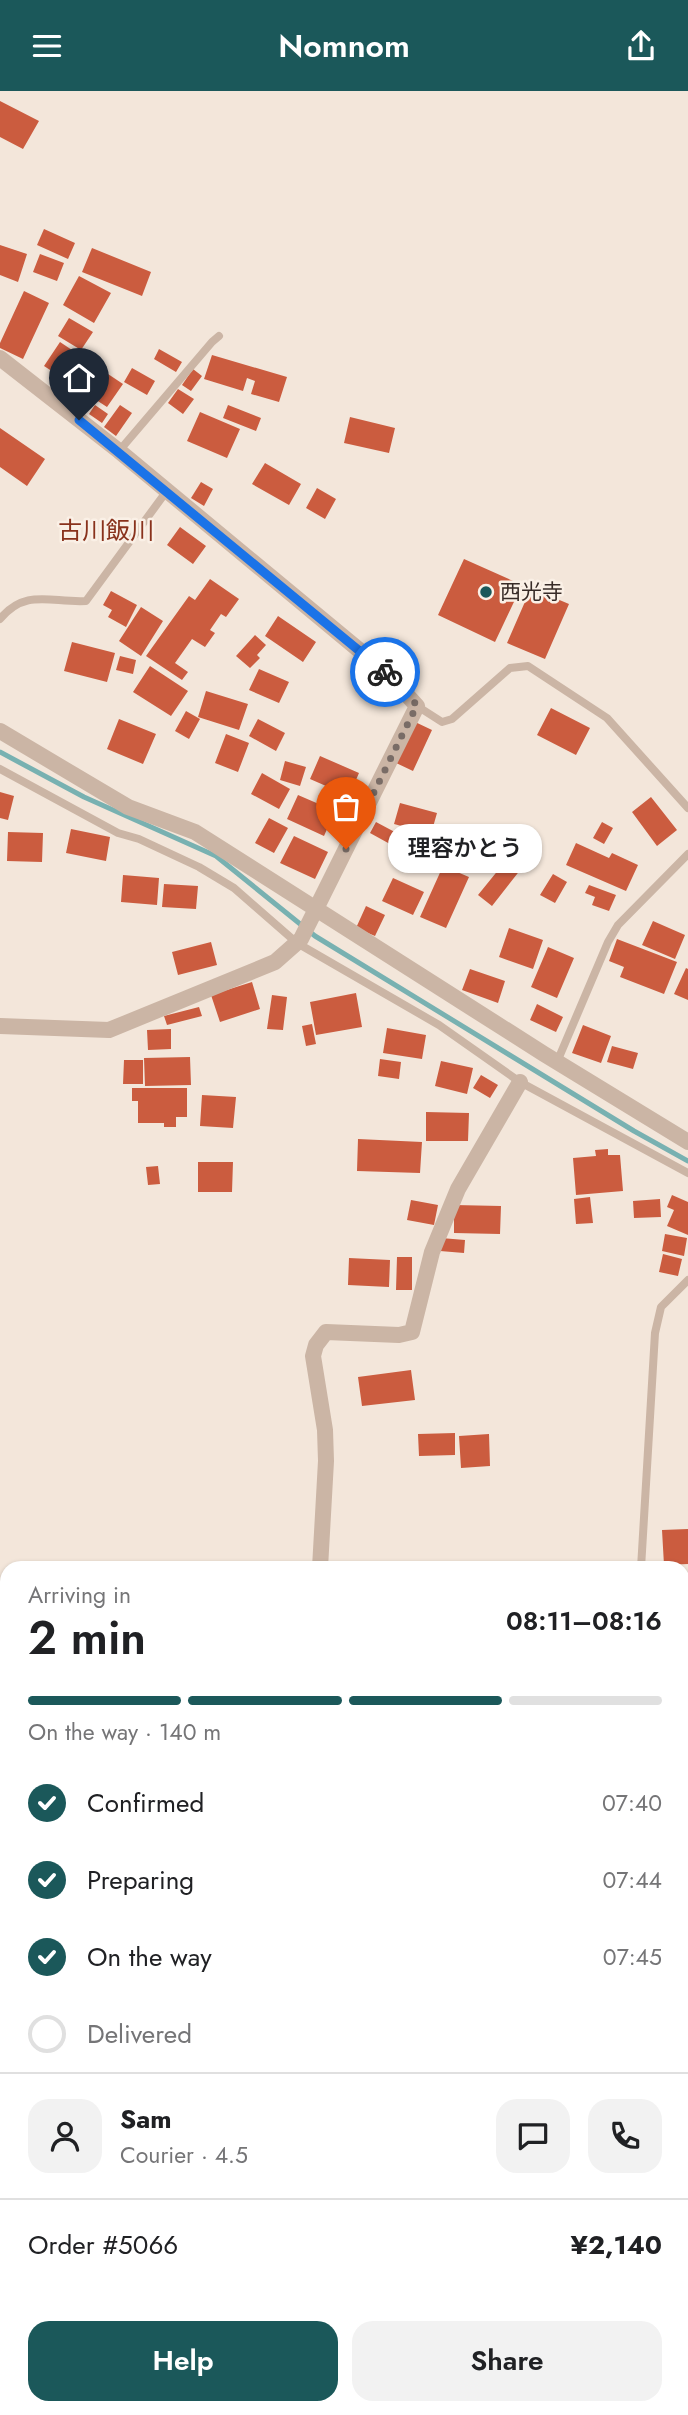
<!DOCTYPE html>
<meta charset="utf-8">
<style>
body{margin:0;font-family:Jost,"Noto Sans JP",sans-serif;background:#f2f2f2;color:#202124;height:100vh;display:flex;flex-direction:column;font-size:26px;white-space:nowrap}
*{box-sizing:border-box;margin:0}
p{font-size:23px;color:#757577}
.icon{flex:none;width:38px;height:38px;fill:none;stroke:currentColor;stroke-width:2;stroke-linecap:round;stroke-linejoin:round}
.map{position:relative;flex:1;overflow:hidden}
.side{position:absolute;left:0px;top:1470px;width:690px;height:854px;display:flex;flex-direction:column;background:#fff;border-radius:21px 21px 0 0;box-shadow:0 2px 5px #0004}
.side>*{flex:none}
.pin{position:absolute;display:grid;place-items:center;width:60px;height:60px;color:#fff;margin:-72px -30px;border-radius:50% 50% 50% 0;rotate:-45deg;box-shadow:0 0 7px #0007}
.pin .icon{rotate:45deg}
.courier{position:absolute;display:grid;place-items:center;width:70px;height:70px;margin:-35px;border:5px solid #1a73e8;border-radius:50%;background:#fff;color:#222;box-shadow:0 2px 9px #0007}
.bubble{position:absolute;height:49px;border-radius:21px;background:#fff;box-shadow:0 2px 5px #0004;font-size:23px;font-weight:600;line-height:49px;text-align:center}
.summary em{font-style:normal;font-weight:600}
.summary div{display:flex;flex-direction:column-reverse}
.summary{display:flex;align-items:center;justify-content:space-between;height:119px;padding:0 28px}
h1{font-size:46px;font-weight:600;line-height:52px}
.bar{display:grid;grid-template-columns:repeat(4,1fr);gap:10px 7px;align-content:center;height:84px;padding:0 28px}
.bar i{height:9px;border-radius:5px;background:#e0e0e0}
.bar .active{background:#1b585a}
.bar p{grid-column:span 4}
.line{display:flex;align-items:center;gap:18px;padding:0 28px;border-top:2px solid #e0e0e0}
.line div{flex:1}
.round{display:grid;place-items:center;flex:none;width:74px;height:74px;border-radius:21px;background:#f2f2f2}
ol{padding:0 28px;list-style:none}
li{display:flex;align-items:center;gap:21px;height:77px}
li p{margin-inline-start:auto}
li .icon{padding:7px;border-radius:50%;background:#1b585a;color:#fff;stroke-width:4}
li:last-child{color:#757577}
li i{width:38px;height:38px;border:4px solid #e0e0e0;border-radius:50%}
.cta{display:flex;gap:14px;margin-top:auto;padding:14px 28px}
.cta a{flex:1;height:80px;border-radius:21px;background:#1b585a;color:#fff;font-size:28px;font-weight:600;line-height:80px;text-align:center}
.cta a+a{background:#f2f2f2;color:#202124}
header{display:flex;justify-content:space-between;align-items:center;height:91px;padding:0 28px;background:#1b585a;color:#fff;font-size:32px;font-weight:600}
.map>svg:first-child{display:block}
</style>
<header><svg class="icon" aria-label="menu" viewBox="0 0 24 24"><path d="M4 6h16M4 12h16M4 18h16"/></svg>Nomnom<svg class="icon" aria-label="share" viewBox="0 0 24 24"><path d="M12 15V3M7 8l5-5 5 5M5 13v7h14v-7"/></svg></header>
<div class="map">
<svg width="688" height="2324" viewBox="0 0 688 2324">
<rect width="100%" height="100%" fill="#f3e6da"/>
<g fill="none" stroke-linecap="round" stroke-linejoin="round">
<path stroke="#78b1b1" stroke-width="5" d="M0,661L84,706L216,765L315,845L634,1040L688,1070"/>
<path stroke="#78b1b1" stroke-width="33" d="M0,2074L7,2078
M366,2317L374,2324"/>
</g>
<path fill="#cb5c3f" d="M0,10L39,30L23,58L0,46Z
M44,138L75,152L68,168L37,154Z
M0,154L27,163L18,191L0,184Z
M92,157L151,181L142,205L82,181Z
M40,163L64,172L57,190L33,181Z
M79,185L111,202L94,232L63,214Z
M24,200L49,212L23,268L0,257V252Z
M69,227L93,241L81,259L58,245Z
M60,251L123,293L107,316L44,275Z
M159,258L182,271L176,281L154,268Z
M212,264L287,286L279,311L251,303L255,290L247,287L243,300L204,288Z
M132,277L155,290L147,304L124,291Z
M193,278L202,285L191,300L182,294Z
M178,298L194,308L183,323L168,312Z
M95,314L108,323L102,332L89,323Z
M120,314L132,322L116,345L104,336Z
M228,314L261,327L256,340L223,327Z
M200,321L240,338L227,367L187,350Z
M350,326L395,337L389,362L344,352Z
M0,337L45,368L27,395L0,376Z
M265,372L301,393L289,414L252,393Z
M201,391L213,398L204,415L191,407Z
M317,397L336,408L325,428L306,417Z
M180,436L206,455L193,473L167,454Z
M464,468L522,494L495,551L438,524Z
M210,488L239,508L226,526L221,523L210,539L215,542L205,556L192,548L175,572L188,581L182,589L146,565L189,505L195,509Z
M531,497L569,513L545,568L507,552Z
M111,500L137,514L126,536L108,526L112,519L103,514Z
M141,516L163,530L141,565L119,550Z
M278,525L316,551L303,571L265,545Z
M255,544L266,554L257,564L260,567L250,577L236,565Z
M72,551L115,562L107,591L64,580Z
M120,565L136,569L133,583L116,579Z
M150,575L188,600L171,625L133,601Z
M259,578L289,591L279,612L249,599Z
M206,600L248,613L239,639L198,626Z
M551,617L590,637L576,664L537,644Z
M186,620L200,628L189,648L175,640Z
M119,628L156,643L143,673L107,658Z
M258,628L285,642L276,660L249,645Z
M413,630L432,639L413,680L394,671Z
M226,643L249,652L238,681L215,672Z
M320,665L359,682L349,705L310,688Z
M285,670L306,676L300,695L280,689Z
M262,682L290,698L279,718L251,703Z
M0,701L14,705L8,729L0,727Z
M298,704L335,720L324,745L287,728Z
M651,706L677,739L657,755L632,721Z
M400,712L437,722L431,743L394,733Z
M269,727L288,737L274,762L255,752Z
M376,731L406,747L399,758L370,742Z
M602,731L613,737L604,753L593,747Z
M71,738L110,746L106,770L66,762Z
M8,741L43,742L42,771L7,770Z
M294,745L328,761L315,788L280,772Z
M576,752L609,767L612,762L638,774L626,800L566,774Z
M448,759L473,770L468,781L443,771Z
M508,767L521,778L492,815L478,804Z
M443,775L469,786L446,837L420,826Z
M553,783L567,791L555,812L540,804Z
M123,784L159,787L157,814L121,811Z
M393,787L424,801L413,824L382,810Z
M164,793L198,795L196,818L162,816Z
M589,794L616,804L609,820L592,814L595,806L585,802Z
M366,815L385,824L375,845L356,837Z
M653,830L685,844L675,868L642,854Z
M509,837L543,849L533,878L499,866Z
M617,848L677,871L664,903L620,886L624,876L609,870Z
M211,851L217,874L178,884L172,861Z
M548,856L574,867L557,907L531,896Z
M686,877L688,878V909L674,903Z
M470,878L505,890L498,912L462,899Z
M252,891L260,918L220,931L211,904Z
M356,902L362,936L316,944L310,911Z
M272,904L287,906L283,939L267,938Z
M537,913L563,926L556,941L530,929Z
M199,916L202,925L167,934L164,925Z
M312,933L316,953L306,955L302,935Z
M583,934L611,945L601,972L572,962Z
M387,937L426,944L422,968L383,962Z
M171,938V958L148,959L147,939Z
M612,955L638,962L633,978L607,971Z
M190,966L191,994L145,995L144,967Z
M380,968L401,971L399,988L378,985Z
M124,969H143V993H123Z
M441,970L473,977L467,1003L435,995Z
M481,984L498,994L490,1007L473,997Z
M132,997H187V1026H176V1036H164V1032H138V1010H132Z
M202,1004L236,1006L233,1037L200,1035Z
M426,1021L469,1022L468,1050H426Z
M358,1048L422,1051L420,1082L357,1080Z
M608,1058V1064H620L623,1100L576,1104L573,1067L596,1065L595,1059Z
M198,1071H233L232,1101H198Z
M158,1075L160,1093L148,1094L146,1076Z
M672,1104L688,1111V1144L667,1135L674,1119L667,1116Z
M590,1106L593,1132L576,1133L574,1108Z
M660,1108L661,1126L634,1127L633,1110Z
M411,1109L438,1114L434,1134L407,1129Z
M454,1114L501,1115L500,1143L454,1142Z
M665,1143L687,1147L684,1165L662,1160Z
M441,1147L465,1149L464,1162L440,1160Z
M663,1163L682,1168L678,1185L659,1181Z
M397,1166H412V1199H396Z
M349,1167L390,1169L389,1196L348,1194Z
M411,1279L415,1309L362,1315L358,1286Z
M455,1342V1364L419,1365L418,1343Z
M489,1343L490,1375L461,1377L459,1345Z
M688,1438V1473L665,1474L678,1475V1477H653V1474H664L662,1439Z"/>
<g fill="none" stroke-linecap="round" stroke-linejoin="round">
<path stroke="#cbb5a5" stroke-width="8" d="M119,360L212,251L219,245
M0,528C26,497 51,512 86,510L166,401
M417,615L442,631L452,628L510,577L528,575L607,627L688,717
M0,678L118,742L139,748L199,776L234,797L297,852L439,934L520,991L688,1082
M557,971L608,851L618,834L688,763
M641,1477L655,1242L661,1216L688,1189"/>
<path stroke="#cbb5a5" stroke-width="16" d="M0,267L119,360L388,583L417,615L301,848L275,871L109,939L0,935
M0,640L128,716L195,741L544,963L688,1051
M320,1477L326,1370L325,1339L313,1265L316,1254L326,1241L399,1244L412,1241L432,1161L458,1098L520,991
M0,1567H7
M682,1602L688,1603"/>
</g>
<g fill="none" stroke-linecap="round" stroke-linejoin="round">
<path stroke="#796c66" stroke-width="7" stroke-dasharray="0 12.6" d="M346,758L417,614L385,581"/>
<path stroke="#1a73e8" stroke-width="9" d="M79,329L385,581"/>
</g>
<circle fill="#1b585a" stroke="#faf0e6" stroke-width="2.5" cx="486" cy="501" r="7"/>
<g text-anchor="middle" stroke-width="5" stroke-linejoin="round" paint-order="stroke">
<g font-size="21" fill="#372b27" stroke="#faf0e6" text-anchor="start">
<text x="500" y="508">西光寺</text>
</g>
<g font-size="24" fill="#89321c" stroke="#faf0e6">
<text x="106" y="448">古川飯川</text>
</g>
</g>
</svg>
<div class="pin" style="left:346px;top:758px;background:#ea580c"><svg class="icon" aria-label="bag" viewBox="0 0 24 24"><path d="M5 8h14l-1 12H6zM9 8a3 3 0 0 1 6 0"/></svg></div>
<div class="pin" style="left:79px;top:329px;background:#1f2937"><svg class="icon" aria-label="home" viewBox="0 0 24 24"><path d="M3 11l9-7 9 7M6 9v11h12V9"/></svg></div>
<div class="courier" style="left:385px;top:581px"><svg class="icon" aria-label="bike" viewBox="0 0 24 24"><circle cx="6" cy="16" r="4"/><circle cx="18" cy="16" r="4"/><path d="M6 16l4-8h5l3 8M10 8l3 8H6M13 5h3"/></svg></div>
<div class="bubble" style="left:388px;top:733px;width:154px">理容かとう</div>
<section class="side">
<div class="summary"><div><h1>2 min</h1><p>Arriving in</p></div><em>08:11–08:16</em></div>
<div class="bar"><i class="active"></i><i class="active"></i><i class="active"></i><i></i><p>On the way · 140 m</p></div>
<ol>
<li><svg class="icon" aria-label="check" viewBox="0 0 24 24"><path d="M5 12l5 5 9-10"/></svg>Confirmed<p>07:40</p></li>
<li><svg class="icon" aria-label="check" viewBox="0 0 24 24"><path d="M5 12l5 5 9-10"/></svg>Preparing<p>07:44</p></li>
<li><svg class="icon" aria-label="check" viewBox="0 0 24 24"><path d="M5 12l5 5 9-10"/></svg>On the way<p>07:45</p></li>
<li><i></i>Delivered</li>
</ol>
<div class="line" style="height:126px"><a class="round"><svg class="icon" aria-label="person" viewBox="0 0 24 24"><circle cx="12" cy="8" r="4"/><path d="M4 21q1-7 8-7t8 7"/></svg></a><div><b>Sam</b><p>Courier · 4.5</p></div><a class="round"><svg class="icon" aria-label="chat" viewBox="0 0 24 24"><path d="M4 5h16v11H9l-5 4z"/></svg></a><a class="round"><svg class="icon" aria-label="phone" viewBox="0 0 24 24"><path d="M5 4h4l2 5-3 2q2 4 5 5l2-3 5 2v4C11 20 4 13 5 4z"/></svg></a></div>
<div class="line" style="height:91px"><div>Order #5066</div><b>¥2,140</b></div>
<div class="cta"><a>Help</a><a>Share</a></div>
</section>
</div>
